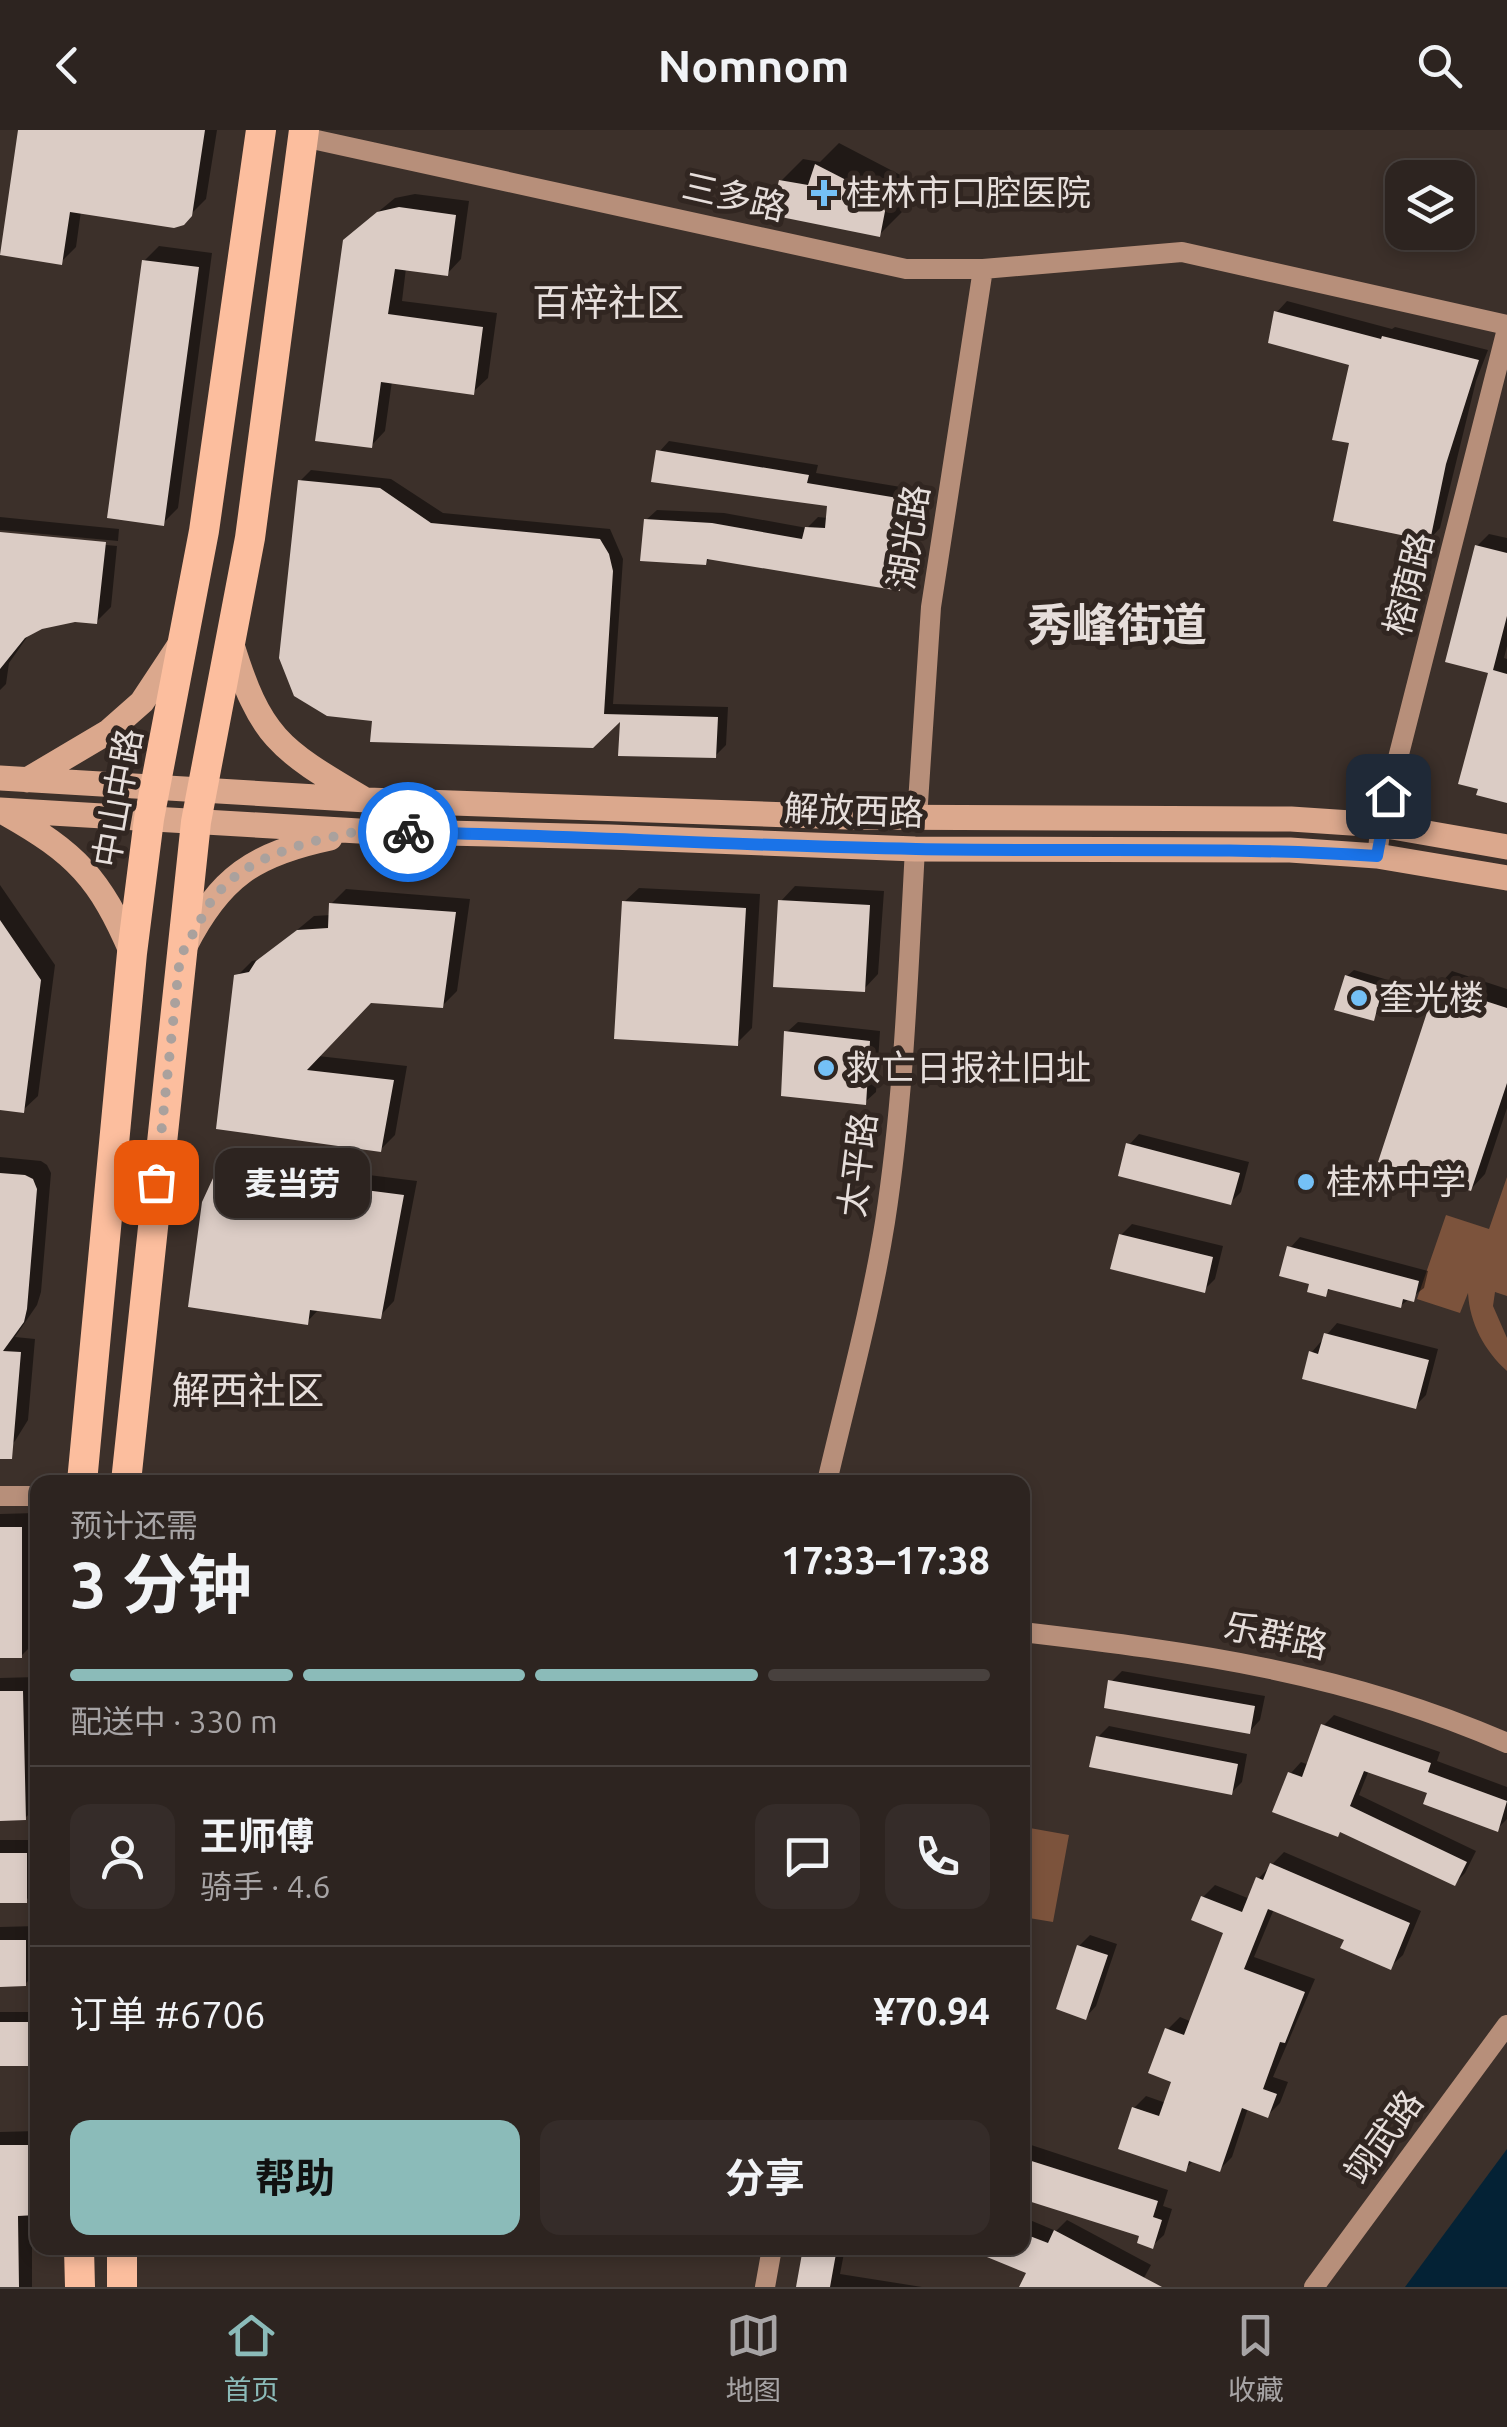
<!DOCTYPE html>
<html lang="zh">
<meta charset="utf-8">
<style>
body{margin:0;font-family:Ubuntu,"Noto Sans SC",sans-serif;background:#352c29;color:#f1f3f6;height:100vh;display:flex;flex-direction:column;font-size:38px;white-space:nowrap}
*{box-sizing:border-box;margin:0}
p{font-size:32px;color:#a7a4a5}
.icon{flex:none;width:55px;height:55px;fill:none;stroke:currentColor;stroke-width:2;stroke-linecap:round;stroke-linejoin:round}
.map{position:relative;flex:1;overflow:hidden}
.sheet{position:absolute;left:30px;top:1345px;width:1000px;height:780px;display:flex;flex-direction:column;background:#2d2420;border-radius:20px;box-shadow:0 5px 15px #0003,0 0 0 2px #48413e}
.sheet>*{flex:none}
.tools{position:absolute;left:1385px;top:30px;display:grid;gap:20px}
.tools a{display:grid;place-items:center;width:90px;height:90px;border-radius:20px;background:#2d2420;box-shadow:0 5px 15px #0003,0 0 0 2px #48413e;font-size:50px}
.pin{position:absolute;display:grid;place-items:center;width:85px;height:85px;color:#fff;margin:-42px;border-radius:20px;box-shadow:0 5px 15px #0006}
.courier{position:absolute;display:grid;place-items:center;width:100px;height:100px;margin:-50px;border:8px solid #1a73e8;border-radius:50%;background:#fff;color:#222;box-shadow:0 2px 12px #0007}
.bubble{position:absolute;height:70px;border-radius:20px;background:#2d2420;box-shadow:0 5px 15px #0003,0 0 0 2px #48413e;font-size:32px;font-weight:700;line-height:70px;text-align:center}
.summary em{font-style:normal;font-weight:700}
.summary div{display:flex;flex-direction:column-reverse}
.summary{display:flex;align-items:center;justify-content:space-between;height:170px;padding:0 40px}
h1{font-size:65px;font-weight:700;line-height:75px}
.bar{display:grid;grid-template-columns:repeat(4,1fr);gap:15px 10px;align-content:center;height:120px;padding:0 40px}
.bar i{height:12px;border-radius:8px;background:#48413e}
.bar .selected{background:#8bbbb9}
.bar p{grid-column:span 4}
.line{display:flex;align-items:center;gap:25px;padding:0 40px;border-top:2px solid #48413e}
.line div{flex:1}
.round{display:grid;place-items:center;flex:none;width:105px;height:105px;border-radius:20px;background:#352c29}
.button{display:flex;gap:20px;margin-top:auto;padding:20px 40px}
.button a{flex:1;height:115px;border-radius:20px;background:#8bbbb9;color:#111;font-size:40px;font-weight:700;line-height:115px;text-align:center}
.button a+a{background:#352c29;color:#f1f3f6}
header{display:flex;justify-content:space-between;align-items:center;height:130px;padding:0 40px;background:#2d2420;font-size:45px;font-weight:700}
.tab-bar{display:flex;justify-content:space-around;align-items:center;height:140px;border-top:2px solid #48413e;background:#2d2420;font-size:28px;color:#a7a4a5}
.tab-bar a{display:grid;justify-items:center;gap:5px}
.tab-bar .selected{color:#8bbbb9}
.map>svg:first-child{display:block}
</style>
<header><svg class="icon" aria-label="back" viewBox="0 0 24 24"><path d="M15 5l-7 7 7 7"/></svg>Nomnom<svg class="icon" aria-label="search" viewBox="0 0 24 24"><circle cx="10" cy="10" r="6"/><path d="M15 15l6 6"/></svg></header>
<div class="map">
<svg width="1507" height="2157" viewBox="0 0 1507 2157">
<rect width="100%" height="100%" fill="#3c302a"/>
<path fill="#7c533c" d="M1507,1047V1166L1495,1162L1493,1176L1507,1208V1241C1484,1220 1470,1194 1468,1163L1460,1183L1417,1169L1446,1085L1489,1099Z
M1024,1697L1069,1705L1053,1792L1023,1787Z"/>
<path fill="#042235" d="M1507,2019V2157H1405Z"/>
<path fill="#0007" d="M20,0H217L206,69L183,92L81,81L76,117L61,132Z
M839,13L908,49L902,82L880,104L781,51L803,29L820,32Z
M415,64L469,71L461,129L447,144L406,138L402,171L497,183L488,248L473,262L392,251L385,301L371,316L361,96L395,68Z
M159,116L212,123L178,378L163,393L144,131Z
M1287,171L1392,199L1395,197L1488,220L1476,251L1440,398L1430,409L1352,311V233L1277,182Z
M669,311L818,335L816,343L919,360L911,420L915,421L910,448L900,459L711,427L705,433L646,390L657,380L724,383L807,398L818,387L828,388L829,374L659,322Z
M311,340L391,349L443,383L610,399L623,429L613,574L728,577L726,615L715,626L622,586L375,588L300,351Z
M0,387L119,399L118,411L0,400Z
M1489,404L1507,408V516L1504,528L1507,529V670L1477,416Z
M0,405L117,416L111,477L96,492L60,490L30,503L9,533L6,554L0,560Z
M0,755L55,835L38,966L23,980L0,978Z
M795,756L884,761L878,844L864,859L781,771Z
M639,758L760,764L752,898L737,913L624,772Z
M346,759L470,769L457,861L442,876L371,870L318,926L407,936L395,1005L380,1020L219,997L237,846L252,831L262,829L314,786L331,785V774Z
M1354,840L1388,850L1379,881L1373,888L1347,846Z
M1452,841L1507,859V978L1485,1044L1471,1059L1438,856Z
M798,892L880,901L876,962L865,972L787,902Z
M1139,1004L1249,1032L1241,1062L1231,1072L1129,1015Z
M0,1027L41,1031L47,1035L51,1043L41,1162L37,1175L15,1207L35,1209L28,1290L15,1311L0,1326Z
M249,1030L417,1051L394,1171L380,1186L320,1178L307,1192L216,1048L231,1032Z
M1132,1094L1223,1116L1215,1149L1204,1160L1121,1105Z
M1300,1107L1428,1141L1424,1158L1400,1176L1331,1158L1325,1164L1312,1152L1290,1118Z
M1337,1193L1438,1219L1426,1265L1415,1276L1311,1223Z
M36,1383V1511L21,1526H0V1384Z
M1122,1541L1265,1566L1260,1590L1250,1601L1111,1552Z
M37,1547L38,1675L25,1688H0V1548Z
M1334,1585L1440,1622L1437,1631L1507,1657V1689L1497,1699L1430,1662L1369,1640L1359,1665L1476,1721L1465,1743L1455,1753L1291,1643L1301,1632L1309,1635L1323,1596Z
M1109,1596L1247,1624L1242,1652L1231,1663L1098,1607Z
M0,1710H38V1759L26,1770H0Z
M1284,1722L1421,1781L1403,1825L1390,1837L1347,1808L1274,1779L1254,1827L1315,1849L1273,1947L1288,1952L1280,1973L1268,1985L1248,1978L1232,2027L1220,2039L1194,2030L1185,2039L1134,1978L1146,1966L1166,1973L1174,1950L1168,1899L1180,1887L1192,1892L1226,1801L1203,1767L1215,1755L1250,1769L1259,1748Z
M38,1796V1841L25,1854H0V1797Z
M1090,1805L1117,1814L1096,1876L1086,1887L1079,1816Z
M0,1882H38V1924L28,1933L0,1934Z
M38,2001V2080L32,2083V2157H0V2002Z
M1022,2012L1168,2060L1163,2076L1172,2079L1164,2105L1152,2116L1142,2105L1031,2069L1025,2088L1056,2101L1067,2090L1151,2135L1139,2157H1021L1030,2142L976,2120L978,2118H1022Z
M806,2118H845L840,2144L922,2157H799Z"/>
<path fill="#dbccc5" d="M18,0H205L192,86L184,95L174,98L70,82L62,135L0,125Z
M815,34L887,71L880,107L771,85L779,50L808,55Z
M399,77L456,85L448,146L395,139L388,184L483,197L474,265L381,252L372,318L315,311L343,110L377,82Z
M142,130L199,137L164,396L107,388Z
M1274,181L1381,209L1382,206L1479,230L1446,334L1430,411L1333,391L1349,313L1332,310L1349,235L1268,213Z
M656,320L809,345L807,353L910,370L900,461L707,429L706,435L640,431L644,389L712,393L802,409L805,397L825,398L827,376L651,352Z
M298,350L380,358L431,393L600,409L609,424L613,441L604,584L718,587L716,628L618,626L620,592L593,618L370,612L372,591L327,586L294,566L279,528Z
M0,402L106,412L97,494L75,492L42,499L25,508L0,539Z
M1475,415L1507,423V486L1493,540L1507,544V673L1476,665L1478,659L1458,654L1488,543L1445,532Z
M778,770L870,775L865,862L773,857Z
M622,771L746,778L738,916L614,909Z
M329,773L456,782L443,878L371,873L307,940L394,950L381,1022L216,999L234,845L249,842L256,831L297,800L328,798Z
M0,790L41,850L24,983L0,980Z
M1345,845L1383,857L1374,891L1334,880Z
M1436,855L1507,878V953L1471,1061L1378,1032Z
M784,901L870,911L866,975L781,966Z
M1126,1013L1240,1043L1231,1075L1118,1046Z
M0,1043L25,1045L33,1049L37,1059L27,1179L24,1192L3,1221L21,1222L12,1329H0Z
M232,1043L404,1065L381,1189L310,1180L308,1195L188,1177L202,1072L214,1046Z
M1119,1104L1213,1127L1205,1163L1110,1139Z
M1287,1116L1419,1151L1414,1172L1403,1169L1401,1178L1328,1159L1326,1167L1307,1162L1309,1154L1279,1146Z
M1324,1203L1429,1230L1416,1279L1302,1249L1309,1221L1318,1224Z
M0,1397H22V1528H0Z
M1108,1550L1255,1576L1250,1604L1104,1578Z
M0,1561H23L26,1690L0,1691Z
M1321,1594L1431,1633L1428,1642L1507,1671L1498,1702L1423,1674L1427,1663L1364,1641L1350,1676L1467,1732L1455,1756L1340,1702L1338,1707L1272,1682L1288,1642L1302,1647Z
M1096,1606L1238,1634L1232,1665L1089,1637Z
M0,1723H27V1773H0Z
M1270,1733L1410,1793L1391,1840L1340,1818L1344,1810L1268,1779L1244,1839L1305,1862L1285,1913L1280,1912L1263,1959L1277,1964L1268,1988L1242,1978L1220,2042L1189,2031L1186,2042L1118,2019L1132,1977L1159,1986L1171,1952L1148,1943L1165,1898L1184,1905L1223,1803L1191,1790L1201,1766L1242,1782L1256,1747L1263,1750Z
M0,1810H26V1856L0,1857Z
M1077,1815L1108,1825L1086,1890L1056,1879Z
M0,1892H29V1936H0Z
M0,2015H35L36,2085L18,2086L19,2157H0Z
M1022,2028L1158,2071L1153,2087L1162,2090L1153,2119L1137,2113L1139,2106L1022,2069Z
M1054,2100L1130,2140L1162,2157H1019L1026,2143L965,2118H1022V2103L1048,2113Z
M803,2118H837L830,2157H796Z"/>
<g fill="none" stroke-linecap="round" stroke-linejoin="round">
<path stroke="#b78f7a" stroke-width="20" d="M303,7L906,139H983L1182,122L1507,195
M917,688L931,477L983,139
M1377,726L1381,695L1507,199
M827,1352C847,1266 871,1180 885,1092C904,969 908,843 915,719
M0,1366H38
M1022,1502C1194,1522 1347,1543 1507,1613
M765,2157L772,2118
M1314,2157L1507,1895"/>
<path stroke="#dba88d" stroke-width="25" d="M231,512C260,607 279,619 362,668
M0,648L367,670L847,687L1291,689L1381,695L1507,717
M27,650L108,602L142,572L181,513
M0,680L359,701L610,707L915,719L1290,720L1377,726L1507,748
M5,683C76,723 100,748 132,823
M185,816C220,747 254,724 330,708"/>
<path stroke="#fcbe9e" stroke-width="30" d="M82,1352L132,823L149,689L204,401L261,0
M126,1352L196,692L250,408L304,0
M79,2118L80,2157
M122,2118V2157"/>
</g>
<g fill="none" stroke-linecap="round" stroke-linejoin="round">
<path stroke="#aaa19d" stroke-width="10" stroke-dasharray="0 18" d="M156,1052L180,827L214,766L240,742L270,726L306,713L359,701L408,702"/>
<path stroke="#1a73e8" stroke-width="12" d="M408,702C578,706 747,716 916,719C1070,722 1223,716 1377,726L1388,666"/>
</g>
<g fill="#74c0f6" stroke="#312621" stroke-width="4">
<path d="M819 48h10v10h10v10h-10v10h-10v-10h-10v-10h10z"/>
<circle cx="1359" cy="868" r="10"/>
<circle cx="826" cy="938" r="10"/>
<circle cx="1306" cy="1052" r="10"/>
</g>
<g text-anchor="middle" stroke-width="10" stroke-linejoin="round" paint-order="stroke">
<g font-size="35" fill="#e6dedb" stroke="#312621" text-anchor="start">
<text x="846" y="75">桂林市口腔医院</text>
<text x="1379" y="880">奎光楼</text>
<text x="846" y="950">救亡日报社旧址</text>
<text x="1326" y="1064">桂林中学</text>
</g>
<g font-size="35" fill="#e6dedb" stroke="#312621">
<text transform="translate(734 67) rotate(13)" y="12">三多路</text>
<text transform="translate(909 407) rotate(-81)" y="12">湖光路</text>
<text transform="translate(1409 454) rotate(-76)" y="12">榕荫路</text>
<text transform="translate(118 668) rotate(-80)" y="12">中山中路</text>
<text transform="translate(854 681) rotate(2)" y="12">解放西路</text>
<text transform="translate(858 1035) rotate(-83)" y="12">太平路</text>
<text transform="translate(1276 1506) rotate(12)" y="12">乐群路</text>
<text transform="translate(1384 2007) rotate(-54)" y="12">翊武路</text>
</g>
<g font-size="38" fill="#e6dedb" stroke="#312621">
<text x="608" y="186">百梓社区</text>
<text x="248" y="1274">解西社区</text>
</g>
<g font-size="45" font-weight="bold" fill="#e6dedb" stroke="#312621">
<text x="1117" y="511">秀峰街道</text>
</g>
</g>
</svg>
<div class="tools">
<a><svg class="icon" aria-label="layers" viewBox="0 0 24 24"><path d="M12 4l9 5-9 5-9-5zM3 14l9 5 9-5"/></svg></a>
</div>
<div class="pin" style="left:156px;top:1052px;background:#ea580c"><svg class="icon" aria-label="bag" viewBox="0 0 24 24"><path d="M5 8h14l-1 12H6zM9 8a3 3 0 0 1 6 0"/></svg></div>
<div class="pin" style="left:1388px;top:666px;background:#1f2937"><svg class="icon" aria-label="home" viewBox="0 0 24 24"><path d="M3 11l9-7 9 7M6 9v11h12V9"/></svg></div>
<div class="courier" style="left:408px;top:702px"><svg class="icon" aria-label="bike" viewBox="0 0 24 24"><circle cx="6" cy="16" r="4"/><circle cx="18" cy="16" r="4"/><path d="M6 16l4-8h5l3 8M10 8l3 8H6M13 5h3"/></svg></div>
<div class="bubble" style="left:215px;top:1018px;width:155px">麦当劳</div>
<section class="sheet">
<div class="summary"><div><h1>3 分钟</h1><p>预计还需</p></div><em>17:33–17:38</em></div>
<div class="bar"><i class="selected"></i><i class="selected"></i><i class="selected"></i><i></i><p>配送中 · 330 m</p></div>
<div class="line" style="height:180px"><a class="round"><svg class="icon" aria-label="person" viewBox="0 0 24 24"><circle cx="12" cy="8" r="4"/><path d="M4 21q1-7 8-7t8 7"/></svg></a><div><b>王师傅</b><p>骑手 · 4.6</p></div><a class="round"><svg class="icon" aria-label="chat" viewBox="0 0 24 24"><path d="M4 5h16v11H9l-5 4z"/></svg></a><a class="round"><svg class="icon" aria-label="phone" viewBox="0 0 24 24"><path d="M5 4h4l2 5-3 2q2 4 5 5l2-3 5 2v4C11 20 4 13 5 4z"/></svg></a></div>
<div class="line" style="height:130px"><div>订单 #6706</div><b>¥70.94</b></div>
<div class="button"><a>帮助</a><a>分享</a></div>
</section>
</div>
<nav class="tab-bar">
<a class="selected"><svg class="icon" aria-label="home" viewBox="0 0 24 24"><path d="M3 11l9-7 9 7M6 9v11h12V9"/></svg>首页</a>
<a><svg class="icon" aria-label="map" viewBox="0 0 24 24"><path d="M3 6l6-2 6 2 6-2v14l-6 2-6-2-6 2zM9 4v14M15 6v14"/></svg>地图</a>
<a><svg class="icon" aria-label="saved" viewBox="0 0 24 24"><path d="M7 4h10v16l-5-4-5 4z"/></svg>收藏</a>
</nav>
